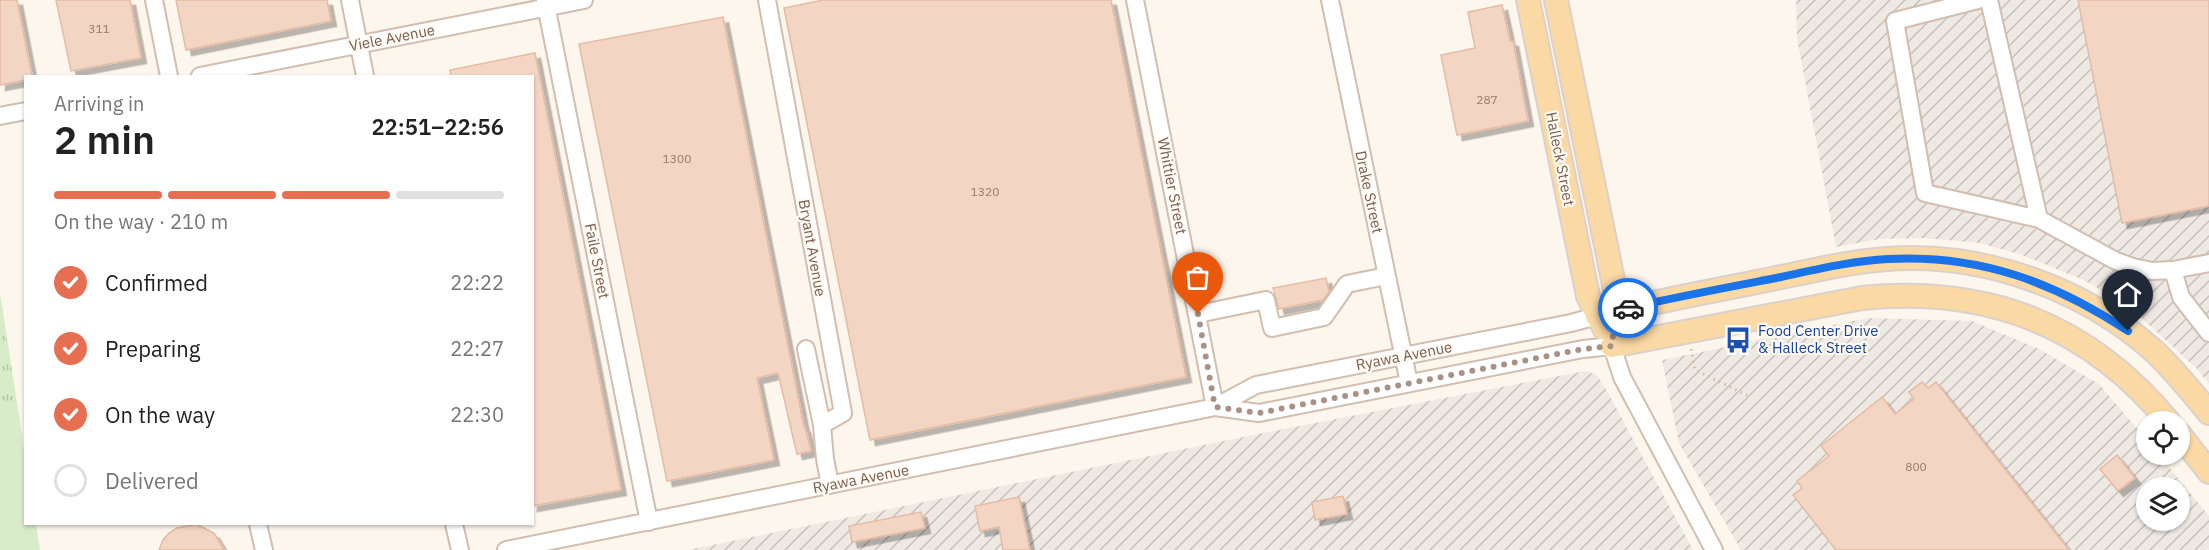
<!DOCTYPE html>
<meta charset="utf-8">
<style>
body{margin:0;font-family:"IBM Plex Sans",sans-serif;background:#f6f6f6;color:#222;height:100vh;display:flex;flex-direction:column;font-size:22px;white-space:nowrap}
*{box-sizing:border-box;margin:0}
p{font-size:20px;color:#767676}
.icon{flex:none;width:33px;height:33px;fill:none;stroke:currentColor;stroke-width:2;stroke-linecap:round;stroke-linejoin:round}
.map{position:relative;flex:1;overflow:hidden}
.panel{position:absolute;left:24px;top:75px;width:510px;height:450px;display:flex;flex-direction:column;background:#fff;border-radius:0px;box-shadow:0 2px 4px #0004}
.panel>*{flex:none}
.buttons{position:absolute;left:2136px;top:411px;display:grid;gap:12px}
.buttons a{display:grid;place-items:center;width:54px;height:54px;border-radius:50%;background:#fff;box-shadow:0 2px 4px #0004;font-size:30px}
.pin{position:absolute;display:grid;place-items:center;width:51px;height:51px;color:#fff;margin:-62px -26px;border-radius:50% 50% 50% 0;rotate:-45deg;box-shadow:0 0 6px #0007}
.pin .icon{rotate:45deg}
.courier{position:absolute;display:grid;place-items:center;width:60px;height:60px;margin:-30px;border:4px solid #1a73e8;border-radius:50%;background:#fff;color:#222;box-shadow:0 2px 8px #0007}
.summary em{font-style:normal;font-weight:600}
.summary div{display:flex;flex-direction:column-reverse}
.summary{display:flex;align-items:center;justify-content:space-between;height:102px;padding:0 30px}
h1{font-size:39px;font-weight:600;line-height:45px}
.bar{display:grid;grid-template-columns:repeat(4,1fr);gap:9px 6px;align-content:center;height:72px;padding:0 30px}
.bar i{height:8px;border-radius:4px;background:#e0e0e0}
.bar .selected{background:#e76f51}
.bar p{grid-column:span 4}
ol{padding:0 30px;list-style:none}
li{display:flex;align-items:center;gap:18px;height:66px}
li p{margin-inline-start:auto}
li .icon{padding:6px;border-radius:50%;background:#e76f51;color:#fff;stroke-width:4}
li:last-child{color:#767676}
li i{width:33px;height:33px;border:3px solid #e0e0e0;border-radius:50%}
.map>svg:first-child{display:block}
</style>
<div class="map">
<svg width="2209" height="550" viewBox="0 0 2209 550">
<defs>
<pattern id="industrial-furrows" width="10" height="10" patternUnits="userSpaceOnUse" patternTransform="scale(1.5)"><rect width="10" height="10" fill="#efe9e4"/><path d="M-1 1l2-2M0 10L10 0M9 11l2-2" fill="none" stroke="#c7c0bb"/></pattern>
<pattern id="park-tufts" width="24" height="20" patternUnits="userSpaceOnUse" patternTransform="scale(1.5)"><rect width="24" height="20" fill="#d8ecc9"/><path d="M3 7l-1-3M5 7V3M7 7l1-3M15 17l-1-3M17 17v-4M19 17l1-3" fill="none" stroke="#b4c2a5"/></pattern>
<filter id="shadow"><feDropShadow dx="5.5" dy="5.5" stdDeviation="0" flood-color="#0004"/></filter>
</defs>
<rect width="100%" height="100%" fill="#fdf6ec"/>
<path fill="url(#industrial-furrows)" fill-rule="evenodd" d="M1796,0H2209V384L2196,368L2124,302L2081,279L2022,255L1980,243L1924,238L1880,239L1836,247L1797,38Z
M1868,318L1972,321L2039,349L2099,384L2146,439V454L2159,455L2209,516V550H1741L1679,443L1662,360ZM2146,488H2180V520H2146Z
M1585,371L1597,375L1607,391L1693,550H688L1258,434Z"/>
<path fill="#d8ecc9" d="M20,422L25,459L26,524H36L40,550H0V425Z"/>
<path fill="url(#park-tufts)" d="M0,293L20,422L0,425Z"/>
<path fill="#f3d5c3" stroke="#e6bba3" stroke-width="1.5" filter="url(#shadow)" d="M0,0H17L32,76H26V80L0,85Z
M56,0H130L141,58L71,71Z
M176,0H327L331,21L186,50Z
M823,0H1111L1186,377L870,440L784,8Z
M2078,0H2209V206L2122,223Z
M1502,5L1510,41H1513L1528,121L1457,135L1441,55L1475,48L1468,12Z
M723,17L804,427H805L811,451L797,454L778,373L757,378L774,460L667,481L579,44Z
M535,53L621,490L532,506V76H451L450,70Z
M1326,278L1329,292L1323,300L1279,309L1273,288Z
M1922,382L1928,388L1936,382L2069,550H1836L1793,495L1802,488L1797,481L1829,456L1821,446L1882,397L1895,414L1914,399L1909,392Z
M2117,455L2135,478L2118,491L2100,469Z
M1343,496L1347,514L1315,520L1312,502Z
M1019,497L1030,550H1003L999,527L980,531L975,506Z
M921,512L925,528L852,542L849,526Z
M196,524L214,533L224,550H159L163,540L169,533L177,528Z"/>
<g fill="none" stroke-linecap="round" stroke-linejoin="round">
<g stroke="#d1beb0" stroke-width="20">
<path id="minor" d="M154,0L169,76
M350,0L365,76
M545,0L649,522
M767,0L843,413L822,425L825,459L830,485
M1135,0L1215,407
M1330,0L1409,383
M1978,0L1895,21L1925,193L2039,219L2116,261L2133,267L2152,271L2173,270L2209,263
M1989,0L2039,219
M200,76L584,0
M0,116L26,111
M2173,270L2181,297L2209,333
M1198,314L1266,300L1272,328L1324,317L1347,284L1386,276
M806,349L822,425
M1215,407L1259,413L1583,349L1612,346L1622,377L1714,550
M258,524L264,550
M454,524L460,550
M506,550L1215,407L1256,385L1571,323L1597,316"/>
</g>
<g stroke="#dad1cd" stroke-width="26">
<path id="major" d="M1528,0L1588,296L1604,328
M1556,0L1615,290L1614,326
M1597,316C1652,302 1707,292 1762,281C1803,273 1845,262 1887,259C1983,252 2084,288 2155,352C2175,371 2192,392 2209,413
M1612,346L1862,298C1987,286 2088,324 2169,422
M2180,435L2209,472"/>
</g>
<path stroke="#d9b8a5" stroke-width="3" stroke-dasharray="1.5 4.5" stroke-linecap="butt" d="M1691,349L1695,370L1751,397"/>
<use href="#minor" stroke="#fff" stroke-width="16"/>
<use href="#major" stroke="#fbd9a5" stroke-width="22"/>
</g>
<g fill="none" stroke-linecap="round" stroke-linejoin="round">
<path stroke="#a89285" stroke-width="6" stroke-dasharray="0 10.8" d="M1198,314L1215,407L1259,413L1583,349L1612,346L1615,311L1628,308"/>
<path stroke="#1a73e8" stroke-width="8" d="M1628,308C1676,297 1724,288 1771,279C1810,271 1849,261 1888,259C1979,254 2054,282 2128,331"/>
</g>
<defs>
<g id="bus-bare" transform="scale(2.07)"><path d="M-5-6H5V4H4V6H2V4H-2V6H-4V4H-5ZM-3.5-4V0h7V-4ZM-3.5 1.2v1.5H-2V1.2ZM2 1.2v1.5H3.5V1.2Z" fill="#1a4fb4" stroke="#fffaf3" stroke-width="2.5" paint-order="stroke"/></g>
</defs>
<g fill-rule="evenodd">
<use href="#bus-bare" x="1738" y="340"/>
</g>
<g text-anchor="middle" stroke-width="4.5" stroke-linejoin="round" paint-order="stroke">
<g font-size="12" fill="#987a6a">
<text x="99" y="33">311</text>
<text x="1487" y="104">287</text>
<text x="677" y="163">1300</text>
<text x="985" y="196">1320</text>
<text x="1916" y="471">800</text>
</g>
<g font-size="15" fill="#7a5c4d" stroke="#fffaf3">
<text transform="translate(392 38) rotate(-11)" y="5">Viele Avenue</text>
<text transform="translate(1560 159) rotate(79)" y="5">Halleck Street</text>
<text transform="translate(1172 186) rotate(79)" y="5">Whittier Street</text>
<text transform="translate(1369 192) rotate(78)" y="5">Drake Street</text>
<text transform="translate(812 248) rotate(80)" y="5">Bryant Avenue</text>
<text transform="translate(597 261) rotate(79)" y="5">Faile Street</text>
<text transform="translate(1404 356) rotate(-11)" y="5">Ryawa Avenue</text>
<text transform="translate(861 479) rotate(-11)" y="5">Ryawa Avenue</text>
</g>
<g font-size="15" fill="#164399" stroke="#fffaf3" text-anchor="start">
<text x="1758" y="336">Food Center Drive<tspan x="1758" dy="17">&amp; Halleck Street</tspan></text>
</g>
</g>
</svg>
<div class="buttons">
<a><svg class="icon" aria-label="locate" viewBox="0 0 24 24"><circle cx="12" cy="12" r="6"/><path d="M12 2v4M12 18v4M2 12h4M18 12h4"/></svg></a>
<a><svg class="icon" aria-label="layers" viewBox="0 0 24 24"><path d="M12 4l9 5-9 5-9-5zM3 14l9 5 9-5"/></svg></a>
</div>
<div class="pin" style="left:1198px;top:314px;background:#ea580c"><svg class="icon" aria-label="bag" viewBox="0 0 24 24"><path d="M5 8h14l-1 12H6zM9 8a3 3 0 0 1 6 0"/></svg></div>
<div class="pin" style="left:2128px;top:331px;background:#1f2937"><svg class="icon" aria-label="home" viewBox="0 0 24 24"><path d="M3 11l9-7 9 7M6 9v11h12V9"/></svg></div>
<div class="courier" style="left:1628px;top:308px"><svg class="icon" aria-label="car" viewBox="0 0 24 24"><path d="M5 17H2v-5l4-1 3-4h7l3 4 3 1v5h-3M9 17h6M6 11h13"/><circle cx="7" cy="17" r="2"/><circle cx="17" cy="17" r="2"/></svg></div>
<section class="panel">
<div class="summary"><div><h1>2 min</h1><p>Arriving in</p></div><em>22:51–22:56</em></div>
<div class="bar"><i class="selected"></i><i class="selected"></i><i class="selected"></i><i></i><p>On the way · 210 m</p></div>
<ol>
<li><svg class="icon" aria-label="check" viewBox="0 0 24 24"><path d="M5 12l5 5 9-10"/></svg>Confirmed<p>22:22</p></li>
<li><svg class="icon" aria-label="check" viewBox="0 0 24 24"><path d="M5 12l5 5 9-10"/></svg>Preparing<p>22:27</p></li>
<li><svg class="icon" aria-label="check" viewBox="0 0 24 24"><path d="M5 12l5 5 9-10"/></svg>On the way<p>22:30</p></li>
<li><i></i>Delivered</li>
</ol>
</section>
</div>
